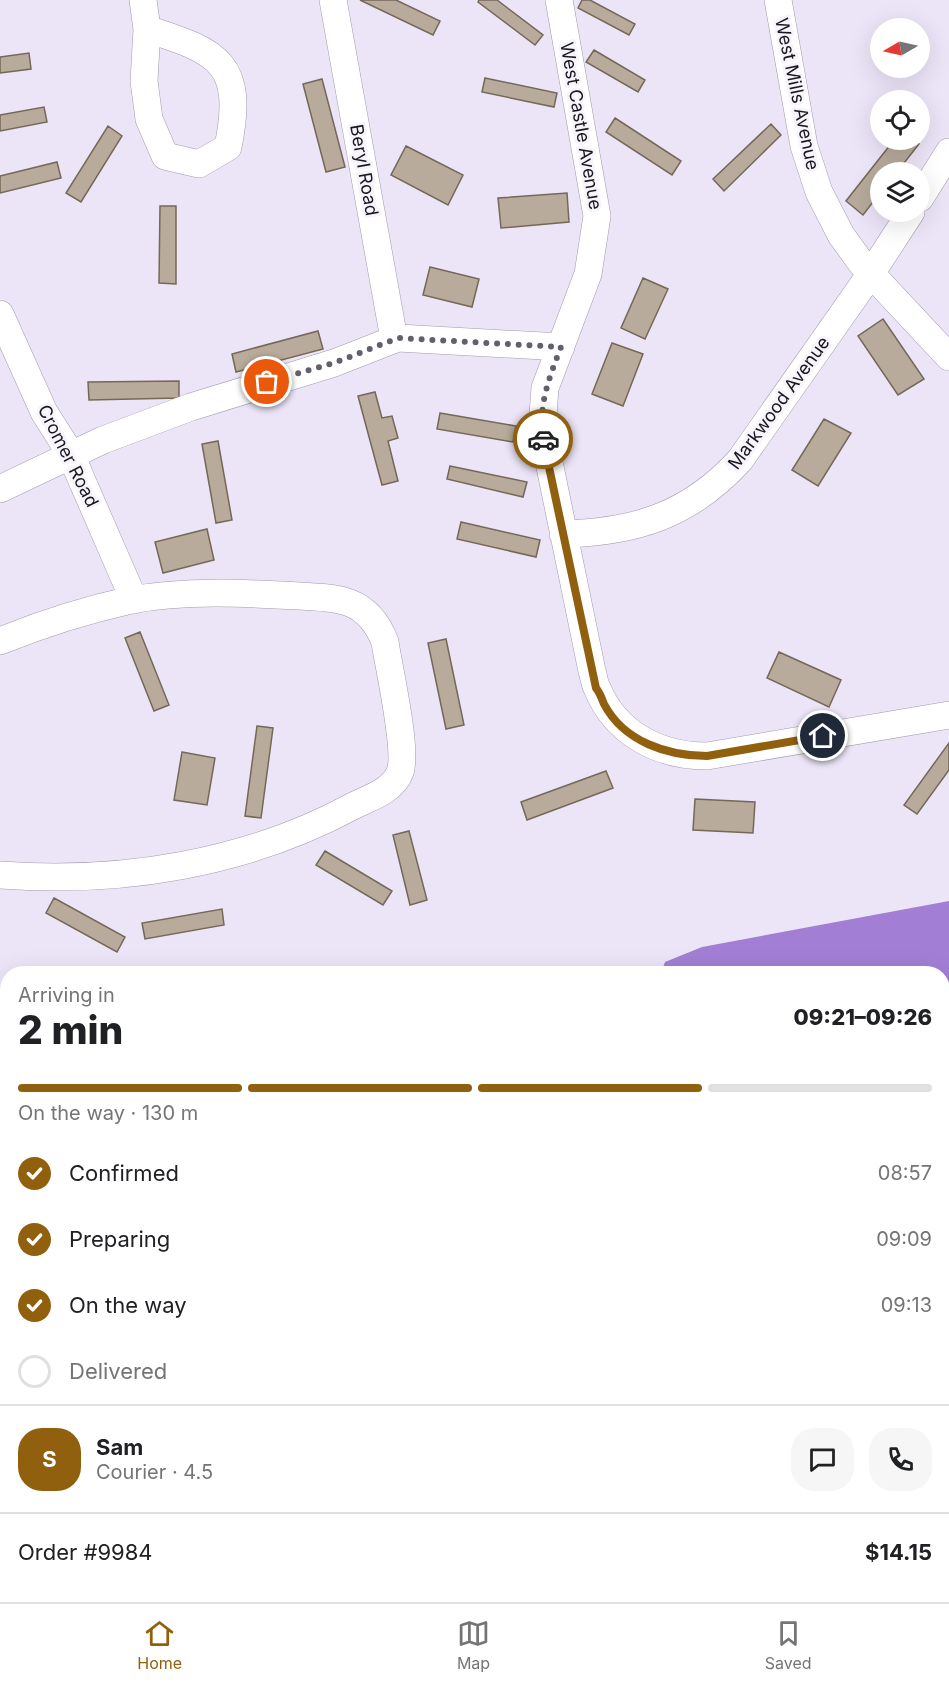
<!DOCTYPE html>
<meta charset="utf-8">
<style>
body{margin:0;font-family:Inter,sans-serif;background:#f6f6f6;color:#202124;height:100vh;display:flex;flex-direction:column;font-size:22px;white-space:nowrap}
*{box-sizing:border-box;margin:0}
p{font-size:20px;color:#757577}
.icon{flex:none;width:33px;height:33px;fill:none;stroke:currentColor;stroke-width:2;stroke-linecap:round;stroke-linejoin:round}
.map{position:relative;flex:1;overflow:hidden}
.panel{position:absolute;left:0px;top:966px;width:950px;height:636px;display:flex;flex-direction:column;background:#fff;border-radius:24px 24px 0 0;box-shadow:0 6px 24px #0002}
.panel>*{flex:none}
.needle{width:39px;rotate:261deg}
.buttons{position:absolute;left:870px;top:18px;display:grid;gap:12px}
.buttons a{display:grid;place-items:center;width:60px;height:60px;border-radius:50%;background:#fff;box-shadow:0 6px 24px #0002;font-size:30px}
.pin{position:absolute;display:grid;place-items:center;width:51px;height:51px;color:#fff;margin:-26px;border:3px solid #fff;border-radius:50%;box-shadow:0 2px 6px #0007}
.courier{position:absolute;display:grid;place-items:center;width:60px;height:60px;margin:-30px;border:4px solid #91600e;border-radius:50%;background:#fff;color:#222;box-shadow:0 2px 8px #0007}
.summary em{font-style:normal;font-weight:800}
.summary div{display:flex;flex-direction:column-reverse}
.summary{display:flex;align-items:center;justify-content:space-between;height:102px;padding:0 18px}
h1{font-size:39px;font-weight:800;line-height:45px}
.bar{display:grid;grid-template-columns:repeat(4,1fr);gap:9px 6px;align-content:center;height:72px;padding:0 18px}
.bar i{height:8px;border-radius:4px;background:#e0e0e0}
.bar .active{background:#91600e}
.bar p{grid-column:span 4}
.line{display:flex;align-items:center;gap:15px;padding:0 18px;border-top:2px solid #e0e0e0}
.line div{flex:1}
.round{display:grid;place-items:center;flex:none;width:63px;height:63px;border-radius:24px;background:#f6f6f6}
ol{padding:0 18px;list-style:none}
li{display:flex;align-items:center;gap:18px;height:66px}
li p{margin-inline-start:auto}
li .icon{padding:6px;border-radius:50%;background:#91600e;color:#fff;stroke-width:4}
li:last-child{color:#757577}
li i{width:33px;height:33px;border:3px solid #e0e0e0;border-radius:50%}
.dock{display:flex;justify-content:space-around;align-items:center;height:84px;border-top:2px solid #e0e0e0;background:#fff;font-size:16px;color:#757577}
.dock a{display:grid;justify-items:center;gap:3px}
.dock .active{color:#91600e}
.map>svg:first-child{display:block}
</style>
<div class="map">
<svg width="949" height="1602" viewBox="0 0 949 1602">
<rect width="100%" height="100%" fill="#ece5f8"/>
<path fill="#ccaffa" d="M949,1203V1327L942,1322V1204Z"/>
<path fill="#a27fd5" d="M949,901V1001L942,1002V974L661,973L665,962L702,947Z"/>
<path fill="#b8ab9b" stroke="#746859" stroke-width="1.5" d="M360,0H396L440,21L433,35Z
M479,0H497L543,35L535,45L478,2Z
M582,0H590L635,24L629,35L578,8Z
M594,50L645,80L638,92L586,62Z
M29,53L31,69L0,73V57Z
M485,78L557,93L554,107L482,92Z
M322,79L345,167L326,172L303,84Z
M44,107L47,122L0,131V115Z
M615,118L681,161L672,175L606,132Z
M771,124L781,135L724,191L713,179Z
M108,126L122,136L81,202L66,193Z
M894,140H913L919,144L897,172H880V193L863,215L846,201Z
M406,146L463,175L448,205L391,175Z
M57,162L61,178L0,193V176Z
M567,193L569,222L501,228L498,198Z
M160,206H176V284L159,283Z
M430,267L479,279L472,307L423,295Z
M643,278L668,289L645,339L621,328Z
M883,319L924,379L898,395L858,336Z
M318,331L323,349L236,372L232,354Z
M612,343L643,354L623,406L592,394Z
M179,381V398L89,400L88,382Z
M375,392L382,418L392,416L398,438L388,441L398,481L382,485L358,396Z
M440,413L516,426L513,442L437,429Z
M824,419L851,433L818,486L792,470Z
M218,441L232,520L216,523L202,444Z
M450,466L527,482L523,497L447,479Z
M461,522L540,540L536,557L457,539Z
M207,529L214,560L163,573L155,542Z
M140,632L169,705L154,711L125,638Z
M446,639L464,725L446,729L428,643Z
M779,652L841,680L829,707L767,678Z
M257,726L273,728L261,818L245,816Z
M949,743V770L917,814L904,805Z
M182,752L215,758L207,805L174,800Z
M606,771L613,788L527,820L521,802Z
M695,799L755,802L753,833L693,830Z
M409,831L427,900L410,905L393,835Z
M325,851L392,891L383,905L316,865Z
M54,898L125,937L117,952L46,913Z
M222,909L224,925L145,939L142,923Z"/>
<g fill="none" stroke-linecap="round" stroke-linejoin="round">
<g stroke="#a19aac" stroke-width="28">
<path id="street" d="M143,0L147,29L144,81L149,119L165,156L199,164L228,147C245,63 219,52 147,29
M333,0L394,339
M559,0L597,216L588,274L545,388L542,428L592,671C594,676 594,683 597,688C616,734 659,756 707,756L949,715
M778,0L804,146L819,192L841,235L862,264L949,357
M920,198L949,152
M0,314L44,412L70,453L134,600
M0,489L103,440L191,407L334,363L398,338L561,347
M563,534C636,532 690,515 740,460L872,272L911,212
M0,641C42,624 86,610 131,600C185,590 245,593 300,596C316,597 335,597 350,603C368,610 378,624 385,642C389,669 408,751 400,772C393,791 369,798 353,806C246,864 120,884 0,875"/>
</g>
<use href="#street" stroke="#fff" stroke-width="27"/>
</g>
<g fill="none" stroke-linecap="round" stroke-linejoin="round">
<path stroke="#645f6a" stroke-width="6" stroke-dasharray="0 10.8" d="M267,382L334,363L398,338L561,347C549,378 538,406 543,439"/>
<path stroke="#91600e" stroke-width="8" d="M543,439L596,688C600,693 602,699 604,704C624,742 668,756 707,756L823,736"/>
</g>
<g text-anchor="middle" stroke-width="6" stroke-linejoin="round" paint-order="stroke">
<g font-size="18" fill="#1a171e" stroke="#f7f4fc">
<text transform="translate(797 94) rotate(78)" y="6">West Mills Avenue</text>
<text transform="translate(581 126) rotate(80)" y="6">West Castle Avenue</text>
<text transform="translate(364 170) rotate(80)" y="6">Beryl Road</text>
<text transform="translate(779 403) rotate(-54)" y="6">Markwood Avenue</text>
<text transform="translate(68 456) rotate(63)" y="6">Cromer Road</text>
</g>
</g>
</svg>
<div class="buttons">
<a><svg class="needle" viewBox="-14 -14 28 28"><path d="M0-13l5 13h-10z" fill="#e53935"/><path d="M0 13l5-13h-10z" fill="#757577"/></svg></a>
<a><svg class="icon" aria-label="locate" viewBox="0 0 24 24"><circle cx="12" cy="12" r="6"/><path d="M12 2v4M12 18v4M2 12h4M18 12h4"/></svg></a>
<a><svg class="icon" aria-label="layers" viewBox="0 0 24 24"><path d="M12 4l9 5-9 5-9-5zM3 14l9 5 9-5"/></svg></a>
</div>
<div class="pin" style="left:267px;top:382px;background:#ea580c"><svg class="icon" aria-label="bag" viewBox="0 0 24 24"><path d="M5 8h14l-1 12H6zM9 8a3 3 0 0 1 6 0"/></svg></div>
<div class="pin" style="left:823px;top:736px;background:#1f2937"><svg class="icon" aria-label="home" viewBox="0 0 24 24"><path d="M3 11l9-7 9 7M6 9v11h12V9"/></svg></div>
<div class="courier" style="left:543px;top:439px"><svg class="icon" aria-label="car" viewBox="0 0 24 24"><path d="M5 17H2v-5l4-1 3-4h7l3 4 3 1v5h-3M9 17h6M6 11h13"/><circle cx="7" cy="17" r="2"/><circle cx="17" cy="17" r="2"/></svg></div>
<section class="panel">
<div class="summary"><div><h1>2 min</h1><p>Arriving in</p></div><em>09:21–09:26</em></div>
<div class="bar"><i class="active"></i><i class="active"></i><i class="active"></i><i></i><p>On the way · 130 m</p></div>
<ol>
<li><svg class="icon" aria-label="check" viewBox="0 0 24 24"><path d="M5 12l5 5 9-10"/></svg>Confirmed<p>08:57</p></li>
<li><svg class="icon" aria-label="check" viewBox="0 0 24 24"><path d="M5 12l5 5 9-10"/></svg>Preparing<p>09:09</p></li>
<li><svg class="icon" aria-label="check" viewBox="0 0 24 24"><path d="M5 12l5 5 9-10"/></svg>On the way<p>09:13</p></li>
<li><i></i>Delivered</li>
</ol>
<div class="line" style="height:108px"><b class="round" style="background:#91600e;color:#fff">S</b><div><b>Sam</b><p>Courier · 4.5</p></div><a class="round"><svg class="icon" aria-label="chat" viewBox="0 0 24 24"><path d="M4 5h16v11H9l-5 4z"/></svg></a><a class="round"><svg class="icon" aria-label="phone" viewBox="0 0 24 24"><path d="M5 4h4l2 5-3 2q2 4 5 5l2-3 5 2v4C11 20 4 13 5 4z"/></svg></a></div>
<div class="line" style="height:78px"><div>Order #9984</div><b>$14.15</b></div>
</section>
</div>
<nav class="dock">
<a class="active"><svg class="icon" aria-label="home" viewBox="0 0 24 24"><path d="M3 11l9-7 9 7M6 9v11h12V9"/></svg>Home</a>
<a><svg class="icon" aria-label="map" viewBox="0 0 24 24"><path d="M3 6l6-2 6 2 6-2v14l-6 2-6-2-6 2zM9 4v14M15 6v14"/></svg>Map</a>
<a><svg class="icon" aria-label="saved" viewBox="0 0 24 24"><path d="M7 4h10v16l-5-4-5 4z"/></svg>Saved</a>
</nav>
